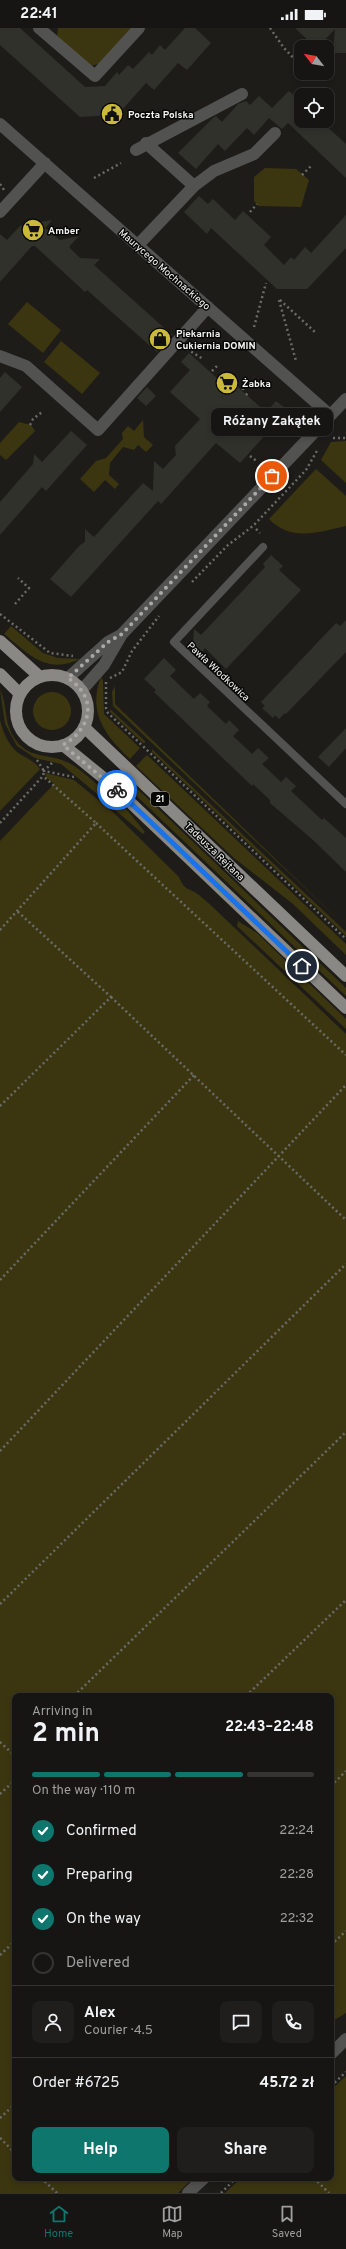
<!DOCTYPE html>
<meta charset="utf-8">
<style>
body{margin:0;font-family:Overpass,sans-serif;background:#1f1e1c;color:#f1f3f6;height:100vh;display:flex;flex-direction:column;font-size:15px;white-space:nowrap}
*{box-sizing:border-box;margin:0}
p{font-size:13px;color:#9e9fa0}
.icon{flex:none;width:22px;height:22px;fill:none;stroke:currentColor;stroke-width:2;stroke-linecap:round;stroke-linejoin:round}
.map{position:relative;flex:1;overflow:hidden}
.details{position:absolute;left:12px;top:1665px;width:322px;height:488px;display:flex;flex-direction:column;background:#161513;border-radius:8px;box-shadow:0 2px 6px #0003,0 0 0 1px #353433}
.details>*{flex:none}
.needle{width:26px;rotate:301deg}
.controls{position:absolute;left:294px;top:12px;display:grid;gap:8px}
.controls a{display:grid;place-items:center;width:40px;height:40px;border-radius:8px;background:#161513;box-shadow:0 2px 6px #0003,0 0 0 1px #353433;font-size:20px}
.pin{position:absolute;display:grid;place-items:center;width:34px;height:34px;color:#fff;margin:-17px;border:2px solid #fff;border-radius:50%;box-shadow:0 1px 4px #0007}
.courier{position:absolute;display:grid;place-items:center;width:40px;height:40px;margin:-20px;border:3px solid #1a73e8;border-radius:50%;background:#fff;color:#222;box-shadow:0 1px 5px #0007}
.bubble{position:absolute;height:28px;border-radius:8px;background:#161513;box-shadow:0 2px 6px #0003,0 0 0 1px #353433;font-size:13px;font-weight:700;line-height:28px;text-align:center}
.summary em{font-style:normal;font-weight:700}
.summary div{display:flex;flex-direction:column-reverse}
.summary{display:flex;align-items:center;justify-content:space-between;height:68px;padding:0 20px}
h1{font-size:26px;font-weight:700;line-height:30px}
.bar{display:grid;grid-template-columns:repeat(4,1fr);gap:6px 4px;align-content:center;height:48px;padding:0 20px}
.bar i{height:5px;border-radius:3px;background:#353433}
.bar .on{background:#0f766e}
.bar p{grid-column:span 4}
.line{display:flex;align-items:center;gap:10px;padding:0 20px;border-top:1px solid #353433}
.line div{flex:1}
.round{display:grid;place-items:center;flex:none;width:42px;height:42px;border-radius:8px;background:#1f1e1c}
ol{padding:0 20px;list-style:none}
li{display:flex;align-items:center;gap:12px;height:44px}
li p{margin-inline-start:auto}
li .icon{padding:4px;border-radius:50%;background:#0f766e;color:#fff;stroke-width:4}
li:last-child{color:#9e9fa0}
li i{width:22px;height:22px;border:2px solid #353433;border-radius:50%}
.primary-button{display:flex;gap:8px;margin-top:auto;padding:8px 20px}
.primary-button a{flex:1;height:46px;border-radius:8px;background:#0f766e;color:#fff;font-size:16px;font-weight:700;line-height:46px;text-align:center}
.primary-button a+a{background:#1f1e1c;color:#f1f3f6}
.status{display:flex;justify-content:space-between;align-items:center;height:28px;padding:0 20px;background:#161513;direction:ltr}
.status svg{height:11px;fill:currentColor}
.dock{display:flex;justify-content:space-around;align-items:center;height:56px;border-top:1px solid #353433;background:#161513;font-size:11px;color:#9e9fa0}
.dock a{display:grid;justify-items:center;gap:2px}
.dock .on{color:#0f766e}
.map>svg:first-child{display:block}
</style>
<div class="status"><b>22:41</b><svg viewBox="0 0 49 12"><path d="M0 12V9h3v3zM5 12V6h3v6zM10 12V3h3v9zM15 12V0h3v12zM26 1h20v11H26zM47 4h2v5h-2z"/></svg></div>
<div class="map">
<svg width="346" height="2165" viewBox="0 0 346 2165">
<rect width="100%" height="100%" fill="#1d1c19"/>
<path fill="#3b3610" d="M58,0H134L101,35L91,38L57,9Z
M265,140L296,141L309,152L301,179L259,178L254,173V149Z
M27,274L61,302L43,325L8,296Z
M61,313L100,345L82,366L44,334Z
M143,392L144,409L153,417L146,424L138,417L134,422L123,419L110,435L109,447L119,456L115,461L105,452L94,464L80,451L96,433L106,430L123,411L122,405L128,398L134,403Z
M19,394L31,397L35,403L6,432L0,427V415Z
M346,413V455L321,432L331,414Z
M316,441L346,468V498C318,504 291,514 269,491Z
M11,598L43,625L58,630L80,631C46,647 29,626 4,606Z
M101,649L103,653L104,686L140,720L130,731C106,708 87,685 101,649Z
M115,658V676L346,899L113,678L112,664Z
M0,661C7,676 4,693 13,708C28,733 48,724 69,735C81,741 92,753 103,761L100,765H96L61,736L35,730L17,718L5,696Z
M33 683a19 19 0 1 1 38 0a19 19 0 1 1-38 0Z
M110,681L145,713V715H143L110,684Z
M0,692C3,704 8,716 17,724C25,730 34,732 40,741L0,783Z
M152,721L346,904V908L152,724Z
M147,727L346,916V927L293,876L234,830L136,738Z
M45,745L74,752L114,785L179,849C185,864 189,859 199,867C206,873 213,879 219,885L346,1006V1985L331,1994V1668H15V2150H193L178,2165H0V813L54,756L46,749Z
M125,749L346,960V968L123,755L121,754Z
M110,767L127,782L145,804L143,806L107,775V771Z
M238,893L257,905L346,991V1001L237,898Z
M346,2048V2165H225L241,2150H331V2062Z"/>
<path fill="#31312c" d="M0,0H20L85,59L105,58L117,44L119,47L128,37L133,41L149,24L152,27L160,17L165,22L185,0H195L211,15L187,42L178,35L154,62L146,55L122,82L120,80L113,87L80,89L0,17Z
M295,0H346V25H333L335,1L319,18L317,15H311Z
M289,63L301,74V93H321L346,116V150L288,95L282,101L269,90L254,107L247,100L225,123L218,116L196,141L178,125L213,90L216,88L222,94L238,76L246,73L250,77L259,68L272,80Z
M199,168L208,176L213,171L235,192L243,183L271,209L264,217L284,237L291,229L294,232L305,219L311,225L346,187V220L307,261H277L211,200L207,206L184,184Z
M52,192L45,200L60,212L79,208L69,219L80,230L100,231L94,237L172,307L157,324L87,262L85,264L35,218H32L0,254V206L7,212L20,198Z
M189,325L218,351L223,346L266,384L276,373L285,380L267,402V405L240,435L216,415L161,476L158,473L71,569L50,551L80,517L85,514V501L94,509L143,455L153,463L154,433L163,441L176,427L175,418L200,391L170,364L190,342L181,334Z
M5,344L22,359L0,384V350Z
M147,359L156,368L146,378L137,370Z
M71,403L87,417L46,463L42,459L0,507V474L33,436L34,426L42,434Z
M271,527L283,538L279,542L301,562L226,641L205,620L202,624L193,616L194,601L201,607L265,539L263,536Z
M346,592V624L286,686L285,685L279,691L275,687L273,690L262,680L265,678L261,674L336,595L340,598Z
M164,630L176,642L170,648L194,671L200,665L210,674L207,678L226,696L229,692L239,702L233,708L252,726L258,720L269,730L262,736L281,754L286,749L296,758L291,763L322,792L324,790L346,810V844L313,812L270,775V772L253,756L252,758L154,664L156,662L144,651Z
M346,700V720L329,739L318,729Z"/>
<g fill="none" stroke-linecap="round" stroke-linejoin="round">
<path stroke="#6b6b68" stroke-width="2.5" stroke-dasharray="2 3" stroke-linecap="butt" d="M270,0L284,20L301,38
M308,45L313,50
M107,89H117
M302,147L311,138
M94,150L121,135
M0,156L4,162
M250,184L257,176
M279,272L296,333
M280,272L315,304
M254,299L266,255
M187,321L203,331
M212,343L218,337
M228,350L230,348
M243,362V361
M246,367L248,365
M30,397L33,391L42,384
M333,410H346
M250,428L258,434
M256,501L260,505
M192,554L228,517L253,498L306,442L318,421
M15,576L29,560L18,550
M0,586L50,625L73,628
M110,650L122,644L132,623L159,588
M106,654V680L108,685L346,911
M37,732L44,743L43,748
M52,735L44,743L74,749
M0,795L43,748
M96,795L346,1027
M0,902L96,795L43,748
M111,969L346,1192
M0,1078L111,969L17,883
M0,1252L195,1046
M0,1423L346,1057
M0,1576L346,1236
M74,1668L346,1404
M246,1668L346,1572
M0,1714L15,1728
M331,1758L346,1743
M0,1766L15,1752
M331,1917L346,1903
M0,1927L15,1913
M331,2058L346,2044
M0,2090L15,2076
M0,2110L15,2125
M41,2150L57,2165
M314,2150L329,2165
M221,2165L236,2150"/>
<path stroke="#525250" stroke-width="8" d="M263,519L174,614L346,776"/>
<path stroke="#525250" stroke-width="12" d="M39,0L95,48L139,0
M0,96L330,387
M146,115L194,158
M136,122L242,66
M0,184L45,135
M138,217L194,158L214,143L254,126L275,105
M0,328L26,338L98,402L208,279
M68,650L108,614L119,608
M82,662L104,637L122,606L346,371"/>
<path stroke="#525250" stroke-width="12" d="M331,2026L346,2011
M188,2165L204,2150"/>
<path stroke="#898884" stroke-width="12" d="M0,613L40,649
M0,646L20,666
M16 683a36 36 0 1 1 72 0a36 36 0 1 1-72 0Z
M84,699L346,948
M63,717L111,756L346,980"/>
</g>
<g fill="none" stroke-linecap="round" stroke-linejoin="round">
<path stroke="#a9a9a6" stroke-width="4" stroke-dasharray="0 7.2" d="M117,762L63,717C92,700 98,670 68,650L108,614L122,606L272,448"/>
<path stroke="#1a73e8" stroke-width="5" d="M117,762L302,938"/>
</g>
<defs>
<g id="civic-disc" transform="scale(1.15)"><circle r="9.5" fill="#cbba39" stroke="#070706"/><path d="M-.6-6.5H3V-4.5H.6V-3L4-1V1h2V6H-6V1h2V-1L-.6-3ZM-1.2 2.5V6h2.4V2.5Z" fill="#111"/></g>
<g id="supermarket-disc" transform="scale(1.15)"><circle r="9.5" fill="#cbba39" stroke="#070706"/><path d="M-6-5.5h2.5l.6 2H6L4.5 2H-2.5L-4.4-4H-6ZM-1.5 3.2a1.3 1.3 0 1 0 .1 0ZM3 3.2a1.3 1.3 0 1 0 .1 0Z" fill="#111"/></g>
<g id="shop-disc" transform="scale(1.15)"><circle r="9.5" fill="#cbba39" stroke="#070706"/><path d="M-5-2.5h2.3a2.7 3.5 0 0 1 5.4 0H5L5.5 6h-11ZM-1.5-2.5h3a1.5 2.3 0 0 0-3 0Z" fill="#111"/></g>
</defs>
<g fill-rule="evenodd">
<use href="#civic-disc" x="112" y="86"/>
<use href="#supermarket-disc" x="33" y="202"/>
<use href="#shop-disc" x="160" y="311"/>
<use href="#supermarket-disc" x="227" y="355"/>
</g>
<g text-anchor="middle" stroke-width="3" stroke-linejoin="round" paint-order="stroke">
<rect fill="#070706" stroke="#aeaeab" stroke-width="1" x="151" y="764" width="18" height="14" rx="3"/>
<g font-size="9" font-weight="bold" fill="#f5f5f2">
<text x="160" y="774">21</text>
</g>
<g font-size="10" font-weight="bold" fill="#f5f5f2" stroke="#070706" text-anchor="start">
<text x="128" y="90">Poczta Polska</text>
<text x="48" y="206">Amber</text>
<text x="176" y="309">Piekarnia<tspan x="176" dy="12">Cukiernia DOMIN</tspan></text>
<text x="242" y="359">Żabka</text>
</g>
<g font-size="10" fill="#f5f5f2" stroke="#070706">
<text transform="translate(165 241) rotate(41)" y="4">Maurycego Mochnackiego</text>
<text transform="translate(219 643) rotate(43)" y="4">Pawła Włodkowica</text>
<text transform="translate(215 823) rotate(44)" y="4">Tadeusza Rejtana</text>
</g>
</g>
</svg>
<div class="controls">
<a><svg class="needle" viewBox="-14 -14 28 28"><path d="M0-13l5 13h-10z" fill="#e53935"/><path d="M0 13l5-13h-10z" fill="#9e9fa0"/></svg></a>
<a><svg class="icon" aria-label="locate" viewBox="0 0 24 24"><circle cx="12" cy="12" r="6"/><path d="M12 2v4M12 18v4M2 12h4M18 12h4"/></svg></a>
</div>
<div class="pin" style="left:272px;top:448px;background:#ea580c"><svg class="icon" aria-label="bag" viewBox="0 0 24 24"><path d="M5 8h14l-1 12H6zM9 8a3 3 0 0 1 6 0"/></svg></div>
<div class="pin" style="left:302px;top:938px;background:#1f2937"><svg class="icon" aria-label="home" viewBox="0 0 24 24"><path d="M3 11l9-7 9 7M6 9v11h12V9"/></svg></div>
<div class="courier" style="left:117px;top:762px"><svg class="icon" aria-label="bike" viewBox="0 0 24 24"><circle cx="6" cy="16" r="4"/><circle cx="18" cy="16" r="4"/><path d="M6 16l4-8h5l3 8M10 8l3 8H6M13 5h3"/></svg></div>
<div class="bubble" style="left:211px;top:380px;width:122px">Różany Zakątek</div>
<section class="details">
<div class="summary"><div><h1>2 min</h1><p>Arriving in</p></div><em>22:43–22:48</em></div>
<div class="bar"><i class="on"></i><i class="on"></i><i class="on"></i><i></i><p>On the way · 110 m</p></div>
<ol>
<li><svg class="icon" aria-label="check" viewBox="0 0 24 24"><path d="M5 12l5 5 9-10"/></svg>Confirmed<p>22:24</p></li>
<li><svg class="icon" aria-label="check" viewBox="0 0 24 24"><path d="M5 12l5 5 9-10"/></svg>Preparing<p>22:28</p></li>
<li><svg class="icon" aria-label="check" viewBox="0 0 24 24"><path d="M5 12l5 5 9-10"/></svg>On the way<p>22:32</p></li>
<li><i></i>Delivered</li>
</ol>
<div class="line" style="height:72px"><a class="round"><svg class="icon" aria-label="person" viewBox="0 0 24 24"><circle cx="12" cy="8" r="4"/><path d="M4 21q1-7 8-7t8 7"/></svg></a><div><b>Alex</b><p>Courier · 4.5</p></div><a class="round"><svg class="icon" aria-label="chat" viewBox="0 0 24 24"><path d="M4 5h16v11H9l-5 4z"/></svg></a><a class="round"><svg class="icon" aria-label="phone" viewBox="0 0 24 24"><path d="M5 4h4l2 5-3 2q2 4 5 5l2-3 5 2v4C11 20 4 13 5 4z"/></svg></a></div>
<div class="line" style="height:52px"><div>Order #6725</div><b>45.72 zł</b></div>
<div class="primary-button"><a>Help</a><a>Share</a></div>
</section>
</div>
<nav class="dock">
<a class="on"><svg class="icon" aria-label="home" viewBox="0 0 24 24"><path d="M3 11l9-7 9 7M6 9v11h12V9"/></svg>Home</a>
<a><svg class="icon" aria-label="map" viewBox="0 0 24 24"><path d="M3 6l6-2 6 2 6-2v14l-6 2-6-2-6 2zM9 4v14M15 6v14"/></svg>Map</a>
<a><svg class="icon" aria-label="saved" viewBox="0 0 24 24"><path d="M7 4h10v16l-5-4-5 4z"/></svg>Saved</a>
</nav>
